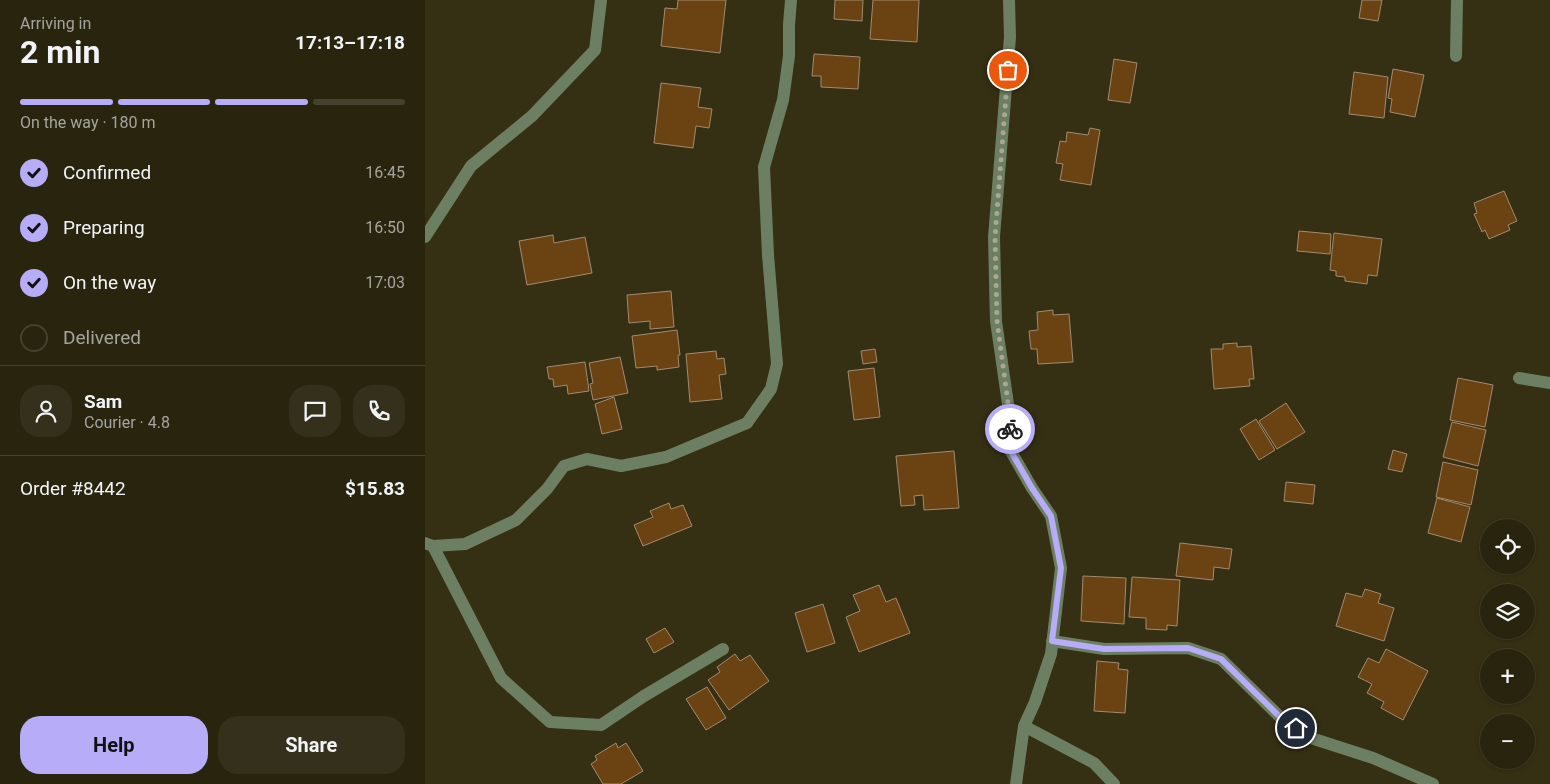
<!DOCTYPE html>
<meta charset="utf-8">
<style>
body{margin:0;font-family:Roboto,sans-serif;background:#34301c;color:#f1f3f6;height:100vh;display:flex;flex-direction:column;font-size:19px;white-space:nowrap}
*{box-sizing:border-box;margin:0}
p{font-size:16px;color:#a5a49e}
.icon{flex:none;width:28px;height:28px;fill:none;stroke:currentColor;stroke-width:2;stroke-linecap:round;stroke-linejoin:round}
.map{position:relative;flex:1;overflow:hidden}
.side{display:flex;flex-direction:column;background:#28240e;width:425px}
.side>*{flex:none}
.controls{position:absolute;left:1055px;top:519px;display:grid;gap:10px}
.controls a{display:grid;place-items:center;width:55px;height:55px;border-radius:50%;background:#28240e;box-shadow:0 1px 4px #0004,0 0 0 1px #44412e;font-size:25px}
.pin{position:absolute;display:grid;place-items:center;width:42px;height:42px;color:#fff;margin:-21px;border:2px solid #fff;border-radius:50%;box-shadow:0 1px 5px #0007}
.courier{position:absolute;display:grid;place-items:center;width:50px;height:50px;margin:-25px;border:4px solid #b6acf8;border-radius:50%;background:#fff;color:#222;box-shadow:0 1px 6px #0007}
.summary em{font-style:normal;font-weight:700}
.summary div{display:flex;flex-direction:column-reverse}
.summary{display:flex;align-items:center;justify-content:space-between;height:85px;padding:0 20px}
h1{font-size:32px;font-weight:700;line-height:38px}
.bar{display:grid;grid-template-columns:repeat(4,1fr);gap:8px 5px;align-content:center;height:60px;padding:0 20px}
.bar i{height:6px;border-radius:4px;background:#44412e}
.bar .selected{background:#b6acf8}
.bar p{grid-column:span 4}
.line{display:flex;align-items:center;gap:12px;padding:0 20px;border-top:1px solid #44412e}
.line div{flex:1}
.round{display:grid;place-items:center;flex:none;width:52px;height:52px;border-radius:20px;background:#34301c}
ol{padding:0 20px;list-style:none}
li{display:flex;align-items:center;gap:15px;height:55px}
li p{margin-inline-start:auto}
li .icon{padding:5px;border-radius:50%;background:#b6acf8;color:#111;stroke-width:4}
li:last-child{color:#a5a49e}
li i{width:28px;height:28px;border:2px solid #44412e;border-radius:50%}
.action{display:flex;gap:10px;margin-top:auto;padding:10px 20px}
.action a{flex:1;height:58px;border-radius:20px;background:#b6acf8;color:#111;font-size:20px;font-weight:700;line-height:58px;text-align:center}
.action a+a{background:#34301c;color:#f1f3f6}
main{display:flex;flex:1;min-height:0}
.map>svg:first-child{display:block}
</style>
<main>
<section class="side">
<div class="summary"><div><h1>2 min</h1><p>Arriving in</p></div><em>17:13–17:18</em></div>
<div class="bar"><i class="selected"></i><i class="selected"></i><i class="selected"></i><i></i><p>On the way · 180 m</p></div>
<ol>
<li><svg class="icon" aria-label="check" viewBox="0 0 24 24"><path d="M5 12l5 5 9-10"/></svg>Confirmed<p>16:45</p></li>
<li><svg class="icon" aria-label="check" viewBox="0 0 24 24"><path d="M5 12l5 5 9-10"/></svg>Preparing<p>16:50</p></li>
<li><svg class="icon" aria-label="check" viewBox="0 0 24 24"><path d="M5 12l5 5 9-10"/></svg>On the way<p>17:03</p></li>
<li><i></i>Delivered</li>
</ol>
<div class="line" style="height:90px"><a class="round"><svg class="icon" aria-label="person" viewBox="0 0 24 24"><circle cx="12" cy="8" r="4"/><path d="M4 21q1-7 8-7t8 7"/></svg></a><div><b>Sam</b><p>Courier · 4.8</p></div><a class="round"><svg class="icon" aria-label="chat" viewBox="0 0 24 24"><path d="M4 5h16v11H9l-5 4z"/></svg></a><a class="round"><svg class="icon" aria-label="phone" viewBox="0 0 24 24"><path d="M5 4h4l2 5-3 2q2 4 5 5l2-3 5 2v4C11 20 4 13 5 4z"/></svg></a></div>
<div class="line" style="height:65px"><div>Order #8442</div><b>$15.83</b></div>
<div class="action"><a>Help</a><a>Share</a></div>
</section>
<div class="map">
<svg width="1125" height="784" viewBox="0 0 1125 784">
<rect width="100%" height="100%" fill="#353013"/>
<path fill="#6b4212" stroke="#a38a73" d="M253,0H301L295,53L236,46L240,8L252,9Z
M410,0H438L437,21L409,19Z
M448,0H494L492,42L445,39Z
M937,0H957L953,21L934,18Z
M389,54L435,57L433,89L396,87V76H387Z
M689,59L712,63L705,103L683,100Z
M968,69L999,75L990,117L965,112L967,99L963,98Z
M929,72L963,77L959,118L924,114Z
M236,83L276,88L273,107L287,109L284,128L271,126L268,148L229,143Z
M665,128L675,130L666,185L635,180L638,164L631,163L635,141L641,142L642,132L663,135Z
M1079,191L1092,221L1083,225L1085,230L1064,239L1060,230L1057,232L1049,214L1052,213L1049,203Z
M874,231L906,234L905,254L872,251Z
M909,233L957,239L952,276L943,275L942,284L920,281V277L911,276V271L905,270Z
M128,235L129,243L160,237L167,273L102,285L94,241Z
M246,291L249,327L225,329V321L204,323L202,295Z
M628,310V315L644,314L648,362L613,364L612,349H606L604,331L613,330L612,312Z
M252,330L255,355H253L254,367L232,370V366L211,368L207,336Z
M812,343V347L826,346L829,379H824L825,386L789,389L786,349H798V344Z
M450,349L452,362L438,364L436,351Z
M291,351L292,359L299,358L301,374L294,375L297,399L265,402L261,354Z
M195,357L203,393L168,400L165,384L168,383L164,363Z
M160,362L164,391L143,394L142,385L129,387L128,379H124L122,367Z
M449,368L455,417L429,420L423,371Z
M1033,378L1068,385L1060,427L1025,420Z
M189,397L197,429L177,434L170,404Z
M861,403L880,432L852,449L834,421Z
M831,419L850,450L834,460L815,429Z
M1027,422L1061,430L1053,466L1018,457Z
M968,450L982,454L977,472L963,469Z
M529,451L534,508L499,510L498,495L489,496L490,505L476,506L471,456Z
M1018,462L1053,470L1046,505L1011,497Z
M861,482L890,485L888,504L859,501Z
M1012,498L1045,507L1036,542L1003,533Z
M244,503L246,509L258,505L267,526L218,546L209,525L228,517L225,511Z
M1059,536L1064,537V551L1055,549Z
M755,543L807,549L804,569L789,567L788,580L751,576Z
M658,576L701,578L699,624L656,621Z
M707,577L755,580L752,626L742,625V630L721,629V618L704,617Z
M454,585L461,602L471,598L485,633L434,652L421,617L435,611L428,595Z
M940,589L956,594L953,603L969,608L959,641L911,626L921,593L937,597Z
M398,604L410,643L382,652L370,613Z
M240,628L249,642L229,653L221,639Z
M961,649L1003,671L978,720L956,708L959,702L942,693L947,684L933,677L943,658L954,663Z
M310,654L315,661L325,655L344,681L304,710L283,680L295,672L292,667Z
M672,661L694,663L693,669L703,670L700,713L669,711Z
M282,687L301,718L281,730L261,699Z
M191,743L193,748L201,743L218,771L196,784H178L166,764L172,760L170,756Z"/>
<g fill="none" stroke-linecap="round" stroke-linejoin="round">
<path stroke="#6d7f63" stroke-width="12" d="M584,0L585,37L569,237L571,321L585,418L584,448L607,488L626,516L636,568L626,654L610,702L599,726L591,784
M1031,56L1032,0
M0,237L46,166L107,116L170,50L176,0
M1094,378L1125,383
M0,543L8,546L40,544L91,520L122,489L139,466L162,459L196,466L241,457L322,423L346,389L352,364L343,255L339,167L358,100L364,56V25L366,0
M8,546L76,678L125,722L176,725L219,696L298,649
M627,641L679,649L763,648L796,659L856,718L886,738L948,758L1008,784
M599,726L669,763L689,784"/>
</g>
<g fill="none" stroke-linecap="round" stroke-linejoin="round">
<path stroke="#aaa792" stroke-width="5" stroke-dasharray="0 9" d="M583,70L570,237L572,321L585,418V429"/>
<path stroke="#b6acf8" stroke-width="6" d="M585,429L584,448L607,488L626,516L636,568L627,641L679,649L763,648L796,659L856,718L871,728"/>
</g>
</svg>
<div class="controls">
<a><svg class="icon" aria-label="locate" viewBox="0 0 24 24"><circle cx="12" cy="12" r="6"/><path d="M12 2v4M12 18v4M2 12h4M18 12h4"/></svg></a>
<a><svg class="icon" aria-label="layers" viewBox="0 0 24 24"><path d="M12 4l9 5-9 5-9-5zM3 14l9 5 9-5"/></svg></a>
<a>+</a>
<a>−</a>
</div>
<div class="pin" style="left:583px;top:70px;background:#ea580c"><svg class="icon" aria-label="bag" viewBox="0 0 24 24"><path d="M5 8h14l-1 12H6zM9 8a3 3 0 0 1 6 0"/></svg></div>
<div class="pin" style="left:871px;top:728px;background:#1f2937"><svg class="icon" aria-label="home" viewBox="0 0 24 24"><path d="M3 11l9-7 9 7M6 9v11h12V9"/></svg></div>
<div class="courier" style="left:585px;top:429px"><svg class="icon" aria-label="bike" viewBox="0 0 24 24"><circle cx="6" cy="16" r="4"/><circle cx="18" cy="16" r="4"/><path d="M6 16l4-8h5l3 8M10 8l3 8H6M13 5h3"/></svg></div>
</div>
</main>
